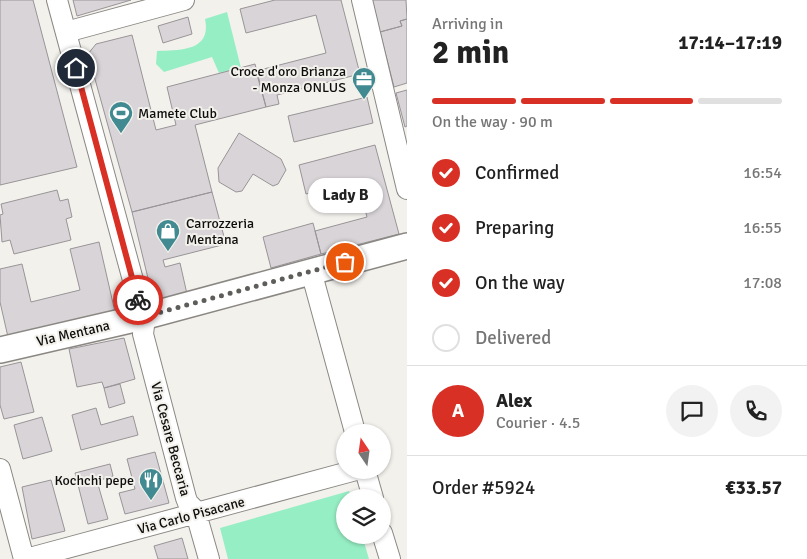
<!DOCTYPE html>
<meta charset="utf-8">
<style>
body{margin:0;font-family:Signika,sans-serif;background:#f2f2f2;color:#222;height:100vh;display:flex;flex-direction:column;font-size:19px;white-space:nowrap}
*{box-sizing:border-box;margin:0}
p{font-size:16px;color:#767676}
.icon{flex:none;width:28px;height:28px;fill:none;stroke:currentColor;stroke-width:2;stroke-linecap:round;stroke-linejoin:round}
.map{position:relative;flex:1;overflow:hidden}
.drawer{display:flex;flex-direction:column;background:#fff;width:400px}
.drawer>*{flex:none}
.needle{width:32px;rotate:347deg}
.controls{position:absolute;left:336px;top:424px;display:grid;gap:10px}
.controls a{display:grid;place-items:center;width:55px;height:55px;border-radius:50%;background:#fff;box-shadow:0 1px 4px #0004;font-size:25px}
.pin{position:absolute;display:grid;place-items:center;width:42px;height:42px;color:#fff;margin:-21px;border:2px solid #fff;border-radius:50%;box-shadow:0 1px 5px #0007}
.courier{position:absolute;display:grid;place-items:center;width:50px;height:50px;margin:-25px;border:4px solid #d93025;border-radius:50%;background:#fff;color:#222;box-shadow:0 1px 6px #0007}
.bubble{position:absolute;height:35px;border-radius:18px;background:#fff;box-shadow:0 1px 4px #0004;font-size:16px;font-weight:700;line-height:35px;text-align:center}
.head em{font-style:normal;font-weight:700}
.head div{display:flex;flex-direction:column-reverse}
.head{display:flex;align-items:center;justify-content:space-between;height:85px;padding:0 25px}
h1{font-size:32px;font-weight:700;line-height:38px}
.bar{display:grid;grid-template-columns:repeat(4,1fr);gap:8px 5px;align-content:center;height:60px;padding:0 25px}
.bar i{height:6px;border-radius:4px;background:#e0e0e0}
.bar .current{background:#d93025}
.bar p{grid-column:span 4}
.line{display:flex;align-items:center;gap:12px;padding:0 25px;border-top:1px solid #e0e0e0}
.line div{flex:1}
.round{display:grid;place-items:center;flex:none;width:52px;height:52px;border-radius:26px;background:#f2f2f2}
ol{padding:0 25px;list-style:none}
li{display:flex;align-items:center;gap:15px;height:55px}
li p{margin-inline-start:auto}
li .icon{padding:5px;border-radius:50%;background:#d93025;color:#fff;stroke-width:4}
li:last-child{color:#767676}
li i{width:28px;height:28px;border:2px solid #e0e0e0;border-radius:50%}
main{display:flex;flex:1;min-height:0}
.map>svg:first-child{display:block}
</style>
<main>
<div class="map">
<svg width="407" height="559" viewBox="0 0 407 559">
<rect width="100%" height="100%" fill="#f3f1ec"/>
<path fill="#96eec4" d="M227,12L241,68L219,73L212,57L164,72L156,64L157,51C179,50 212,52 205,19Z
M349,491L351,497L345,498V535H362L369,559H228L220,528Z"/>
<path fill="#d8d4d8" stroke="#989497" d="M0,0H33L77,167L0,185Z
M73,0H131L77,16Z
M275,0H341L360,74L277,95L279,104L266,107L256,71L326,53L316,15L246,33L240,9Z
M372,0H406L407,19L400,21L402,26L380,32Z
M188,17L192,34L163,43L158,26Z
M407,19V83L394,87L380,32L402,26L400,21Z
M132,35L156,130L176,125L167,87L255,64L266,107L195,125L212,192L132,212L88,54L96,44Z
M407,90V126L405,127L396,93Z
M367,97L373,123L294,142L288,116Z
M239,133L281,159L286,170L278,184L273,186L253,174L242,191L236,192L219,182L218,168Z
M375,145L399,234L321,254L315,231L367,217L357,180L306,194L299,165Z
M57,190L60,201L68,199L72,217L66,219L71,240L14,254L10,240L2,242L0,215L3,214L1,204Z
M212,192L226,244L163,260L165,267L180,263L187,294L157,300L153,299L132,212Z
M313,223L321,254L271,268L263,237Z
M99,242L115,312L8,337L0,302V269L22,264L31,302L80,290L70,249Z
M124,338L135,379L104,388L102,382L77,387L69,349Z
M21,362L34,412L4,419L0,405V367Z
M120,384L125,403L109,408L104,388Z
M96,408L101,425L133,416L138,435L81,450L72,415Z
M42,417L52,451L23,459L14,425Z
M155,452L169,503L125,514L119,493L135,489L127,459Z
M110,464L113,476L97,481L108,519L88,524L75,473Z
M51,480L65,531L32,539L22,487Z
M182,538L188,559H158L154,546Z"/>
<g fill="none" stroke-linecap="round" stroke-linejoin="round">
<g stroke="#8b8884" stroke-width="22">
<path id="minor" d="M57,0L143,317L144,326L143,334L186,498L188,503L195,510L209,559
M362,0L407,189
M66,32L184,0
M311,271L355,432
M0,469L24,559
M365,470L373,498
M382,533L390,559
M26,559L356,470"/>
</g>
<g stroke="#8b8884" stroke-width="28">
<path id="tertiary" d="M0,350L143,317L407,246"/>
</g>
<use href="#minor" stroke="#fff" stroke-width="20"/>
<use href="#tertiary" stroke="#fff" stroke-width="25"/>
</g>
<g fill="none" stroke-linecap="round" stroke-linejoin="round">
<path stroke="#5e5d5a" stroke-width="5" stroke-dasharray="0 9" d="M138,300L143,317L345,262"/>
<path stroke="#d93025" stroke-width="6" d="M76,68L138,300"/>
</g>
<defs>
<g id="office-pin" transform="scale(1.25)"><path d="M0 17L-7.5 6A9.5 9.5 0 1 1 7.5 6Z" fill="#428a91" stroke="#f3f1ec"/><path d="M-6-3h4V-5.5h4V-3h4V5H-6ZM-1-4.5V-3h2v-1.5ZM-6 0V1H6V0Z" fill="#fff"/></g>
<g id="stadium-pin" transform="scale(1.25)"><path d="M0 17L-7.5 6A9.5 9.5 0 1 1 7.5 6Z" fill="#428a91" stroke="#f3f1ec"/><path d="M0-5a6.5 5 0 1 0 0 10a6.5 5 0 1 0 0-10ZM-3.5-1.8h7v3.6h-7Z" fill="#fff"/></g>
<g id="shop-pin" transform="scale(1.25)"><path d="M0 17L-7.5 6A9.5 9.5 0 1 1 7.5 6Z" fill="#428a91" stroke="#f3f1ec"/><path d="M-5-2.5h2.3a2.7 3.5 0 0 1 5.4 0H5L5.5 6h-11ZM-1.5-2.5h3a1.5 2.3 0 0 0-3 0Z" fill="#fff"/></g>
<g id="restaurant-pin" transform="scale(1.25)"><path d="M0 17L-7.5 6A9.5 9.5 0 1 1 7.5 6Z" fill="#428a91" stroke="#f3f1ec"/><path d="M-5-6h1v4h1v-4h1v4h1v-4h1v5L-1.5 .5V6h-2V.5L-5-1ZM5-6V6H3V1.5H1.5Q1.5-4 5-6Z" fill="#fff"/></g>
</defs>
<g fill-rule="evenodd">
<use href="#office-pin" x="364" y="79"/>
<use href="#stadium-pin" x="121" y="113"/>
<use href="#shop-pin" x="168" y="231"/>
<use href="#restaurant-pin" x="151" y="480"/>
</g>
<g text-anchor="middle" stroke-width="4" stroke-linejoin="round" paint-order="stroke">
<g font-size="14" fill="#0e0d0c" stroke="#f3f1ec" text-anchor="end">
<text x="346" y="76">Croce d'oro Brianza<tspan x="346" dy="16">- Monza ONLUS</tspan></text>
<text x="138" y="118" text-anchor="start">Mamete Club</text>
<text x="186" y="228" text-anchor="start">Carrozzeria<tspan x="186" dy="16">Mentana</tspan></text>
<text x="134" y="485">Kochchi pepe</text>
</g>
<g font-size="14" fill="#0e0d0c" stroke="#f3f1ec">
<text transform="translate(73 333) rotate(-13)" y="5">Via Mentana</text>
<text transform="translate(171 439) rotate(75)" y="5">Via Cesare Beccaria</text>
<text transform="translate(191 515) rotate(-15)" y="5">Via Carlo Pisacane</text>
</g>
</g>
</svg>
<div class="controls">
<a><svg class="needle" viewBox="-14 -14 28 28"><path d="M0-13l5 13h-10z" fill="#e53935"/><path d="M0 13l5-13h-10z" fill="#767676"/></svg></a>
<a><svg class="icon" aria-label="layers" viewBox="0 0 24 24"><path d="M12 4l9 5-9 5-9-5zM3 14l9 5 9-5"/></svg></a>
</div>
<div class="pin" style="left:345px;top:262px;background:#ea580c"><svg class="icon" aria-label="bag" viewBox="0 0 24 24"><path d="M5 8h14l-1 12H6zM9 8a3 3 0 0 1 6 0"/></svg></div>
<div class="pin" style="left:76px;top:68px;background:#1f2937"><svg class="icon" aria-label="home" viewBox="0 0 24 24"><path d="M3 11l9-7 9 7M6 9v11h12V9"/></svg></div>
<div class="courier" style="left:138px;top:300px"><svg class="icon" aria-label="bike" viewBox="0 0 24 24"><circle cx="6" cy="16" r="4"/><circle cx="18" cy="16" r="4"/><path d="M6 16l4-8h5l3 8M10 8l3 8H6M13 5h3"/></svg></div>
<div class="bubble" style="left:308px;top:178px;width:75px">Lady B</div>
</div>
<section class="drawer">
<div class="head"><div><h1>2 min</h1><p>Arriving in</p></div><em>17:14–17:19</em></div>
<div class="bar"><i class="current"></i><i class="current"></i><i class="current"></i><i></i><p>On the way · 90 m</p></div>
<ol>
<li><svg class="icon" aria-label="check" viewBox="0 0 24 24"><path d="M5 12l5 5 9-10"/></svg>Confirmed<p>16:54</p></li>
<li><svg class="icon" aria-label="check" viewBox="0 0 24 24"><path d="M5 12l5 5 9-10"/></svg>Preparing<p>16:55</p></li>
<li><svg class="icon" aria-label="check" viewBox="0 0 24 24"><path d="M5 12l5 5 9-10"/></svg>On the way<p>17:08</p></li>
<li><i></i>Delivered</li>
</ol>
<div class="line" style="height:90px"><b class="round" style="background:#d93025;color:#fff">A</b><div><b>Alex</b><p>Courier · 4.5</p></div><a class="round"><svg class="icon" aria-label="chat" viewBox="0 0 24 24"><path d="M4 5h16v11H9l-5 4z"/></svg></a><a class="round"><svg class="icon" aria-label="phone" viewBox="0 0 24 24"><path d="M5 4h4l2 5-3 2q2 4 5 5l2-3 5 2v4C11 20 4 13 5 4z"/></svg></a></div>
<div class="line" style="height:65px"><div>Order #5924</div><b>€33.57</b></div>
</section>
</main>
